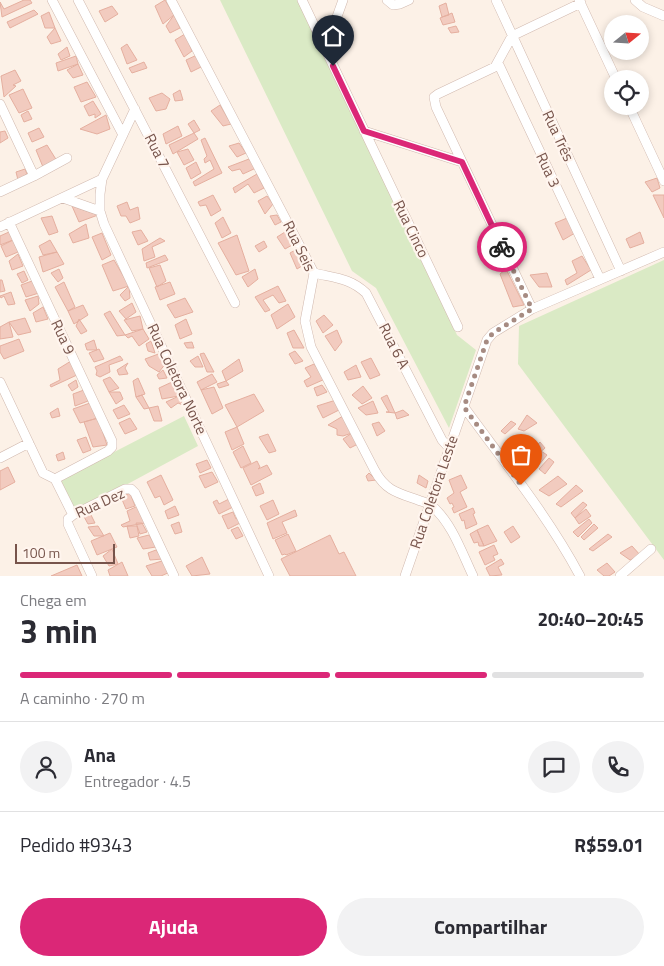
<!DOCTYPE html>
<html lang="pt">
<meta charset="utf-8">
<style>
body{margin:0;font-family:"Titillium Web",sans-serif;background:#f2f2f3;color:#2b2b33;height:100vh;display:flex;flex-direction:column;font-size:19px;white-space:nowrap}
*{box-sizing:border-box;margin:0}
p{font-size:16px;color:#7c7c81}
.icon{flex:none;width:28px;height:28px;fill:none;stroke:currentColor;stroke-width:2;stroke-linecap:round;stroke-linejoin:round}
.map{position:relative;height:576px;overflow:hidden}
.panel{display:flex;flex-direction:column;background:#fff;flex:1}
.panel>*{flex:none}
.needle{width:32px;rotate:72deg}
.tools{position:absolute;left:604px;top:15px;display:grid;gap:10px}
.tools a{display:grid;place-items:center;width:45px;height:45px;border-radius:50%;background:#fff;box-shadow:0 2px 8px #0003;font-size:25px}
.scale{position:absolute;left:15px;bottom:12px;width:100px;box-sizing:border-box;padding-left:5px;border:2px solid #77544b;border-top:0;font-size:14px;line-height:18px;white-space:nowrap;color:#77544b;-webkit-text-stroke:4px #fff5ee;paint-order:stroke}
.pin{position:absolute;display:grid;place-items:center;width:42px;height:42px;color:#fff;margin:-51px -21px;border-radius:50% 50% 50% 0;rotate:-45deg;box-shadow:0 0 5px #0007}
.pin .icon{rotate:45deg}
.courier{position:absolute;display:grid;place-items:center;width:50px;height:50px;margin:-25px;border:4px solid #db2777;border-radius:50%;background:#fff;color:#222;box-shadow:0 1px 6px #0007}
.headline em{font-style:normal;font-weight:700}
.headline div{display:flex;flex-direction:column-reverse}
.headline{display:flex;align-items:center;justify-content:space-between;height:85px;padding:0 20px}
h1{font-size:32px;font-weight:700;line-height:38px}
.bar{display:grid;grid-template-columns:repeat(4,1fr);gap:8px 5px;align-content:center;height:60px;padding:0 20px}
.bar i{height:6px;border-radius:4px;background:#e1e1e2}
.bar .current{background:#db2777}
.bar p{grid-column:span 4}
.line{display:flex;align-items:center;gap:12px;padding:0 20px;border-top:1px solid #e1e1e2}
.line div{flex:1}
.round{display:grid;place-items:center;flex:none;width:52px;height:52px;border-radius:26px;background:#f2f2f3}
.button{display:flex;gap:10px;margin-top:auto;padding:10px 20px}
.button a{flex:1;height:58px;border-radius:30px;background:#db2777;color:#fff;font-size:20px;font-weight:700;line-height:58px;text-align:center}
.button a+a{background:#f2f2f3;color:#2b2b33}
.map>svg:first-child{display:block}
</style>
<div class="map">
<svg width="664" height="576" viewBox="0 0 664 576">
<rect width="100%" height="100%" fill="#fcf1e7"/>
<path fill="#daeac5" d="M220,0H303L457,335L476,350L449,428L376,288L352,271Z
M664,260V560L518,364L519,326Z
M184,416L198,446L74,513L58,481Z"/>
<path fill="#f2cbbf" stroke="#e5af9f" d="M24,0H30L32,3L2,17L0,2L4,9Z
M165,0L174,15L163,24L155,6Z
M446,3L449,15L442,17L439,6Z
M112,6L118,14L105,22L99,11Z
M34,10L38,14L10,28L7,22Z
M49,12L55,28H45L41,16Z
M452,13L455,22L443,25L440,18Z
M174,15L180,28L170,33L166,26Z
M456,26L459,32L451,33L448,28Z
M55,28L61,41L51,44L47,37Z
M185,34L192,51L184,57L175,40Z
M127,44L137,60L127,64L121,48Z
M67,47L70,56L61,60L58,54Z
M197,55L203,66L191,72L186,60Z
M76,56L78,64L58,71L56,63Z
M144,62L147,68L132,73L129,68Z
M78,64L83,75L73,78L67,70Z
M15,70L21,81L13,85L16,86L4,97L1,76Z
M87,82L96,97L81,102L74,87Z
M23,89L32,108L19,113L9,95Z
M180,90L183,100L175,101L173,94Z
M162,93L170,99L166,109L156,111L149,98Z
M93,101L101,114L95,118V114L89,116L84,106Z
M220,105L231,124L223,126L211,111Z
M28,111L32,119L24,122L21,115Z
M106,115L110,129L97,134L80,129Z
M194,120L200,130L194,133L188,124Z
M178,126L182,136L166,144L163,134Z
M39,128L44,137L32,142L28,133Z
M5,131L8,138L0,143V132Z
M194,133L198,139L173,154L169,145Z
M205,138L222,173L195,186L193,182L214,169L210,160L205,163L204,159L207,156L201,140Z
M239,143L246,153L237,157L229,146Z
M47,145L57,161L43,167L36,150Z
M188,149L194,160L184,165L177,152Z
M249,159L256,168L243,174L240,169L232,171L228,167Z
M196,162L201,173L191,179L186,168Z
M25,169L27,174L18,180L16,172Z
M257,174L264,188L254,193L248,184L235,193L233,188Z
M657,178L660,188L652,192L645,182Z
M213,195L221,210L211,216L206,205L200,206L198,202Z
M653,195H664V218Z
M267,196L273,204L265,214L258,201Z
M127,202L130,210L138,207L140,219L130,223L126,216H121L117,206Z
M72,206L98,215L79,222Z
M277,215L281,222L275,225L270,216Z
M52,216L58,232L49,235L41,218Z
M223,217L231,233L222,238L215,223Z
M567,218L575,233L563,240L555,223Z
M86,224L89,238L73,243L69,234Z
M141,230L148,241L138,245L132,232Z
M9,232L13,240L0,245V236Z
M285,232L294,244L285,249L277,237Z
M640,232L644,243L630,248L626,239Z
M102,233L111,255L102,260L92,237Z
M237,235L249,271L236,275L218,243Z
M160,238L165,241L152,247L155,257L144,261L142,249Z
M13,240L18,252L6,257L1,246Z
M50,240L57,252L43,255L39,246Z
M264,241L267,247L259,252L255,246Z
M297,249L305,264L297,269L290,253Z
M504,250L502,262L491,265V256Z
M57,252L64,264L43,272L39,257Z
M18,254L23,266L12,270L9,261Z
M165,255L168,260L147,268L146,263Z
M582,256L591,270L567,285L565,280L577,273L572,261Z
M114,260L129,286L113,291L102,265Z
M160,265L166,281L157,287L149,268Z
M59,269L63,278L58,282L51,273Z
M255,269L258,279L248,287L242,277Z
M506,269L524,305L513,307L500,274Z
M24,271L28,280L22,283L17,274Z
M547,273L552,287H539L530,275Z
M0,280H2L5,291L0,292Z
M32,281L39,293L26,297L21,285Z
M64,282L75,307L68,311L55,287Z
M170,282L175,294L160,300L155,287Z
M129,286L130,298L125,301L120,295Z
M278,286L286,301L279,303L273,295L263,300L270,310L265,312L255,297Z
M11,292L15,304L8,305L4,296L1,298L0,296Z
M38,296L39,304L30,311L25,300Z
M185,298L193,312L175,318L167,305Z
M132,303L136,312L126,319L119,311Z
M288,304L295,317L277,329L271,315Z
M83,305L88,315L74,324L68,311Z
M43,307L48,319L36,322L33,313Z
M110,311L125,335L117,336L104,314Z
M324,315L333,325L323,333L316,321Z
M140,316L143,329L132,331L124,320Z
M25,318L31,332L18,335L9,322Z
M79,319L87,331L81,334L76,326Z
M186,319L192,334L180,339L175,325Z
M9,322L13,337L0,339V327Z
M143,329L149,339L139,346L132,336L128,338L125,335Z
M294,330L304,348H293L287,333Z
M337,330L342,342L335,351L325,336Z
M19,339L24,351L4,359L0,352V346Z
M94,340L97,350H87L85,344Z
M151,341L155,353L148,351L146,344Z
M192,342L194,348H187L184,343Z
M99,349L104,359L94,362L89,353Z
M295,351L303,361L295,364L289,354Z
M161,353L166,363L159,372L149,366L145,359Z
M204,353L214,372H207L200,354Z
M120,356L123,360L109,365L110,372L100,377L96,375L97,371L95,367Z
M198,356L203,367H195L190,361Z
M371,358L380,375L370,379L361,362Z
M239,359L243,371L226,381L222,371Z
M71,361L77,375L51,387L50,385L60,380L58,369Z
M128,363L125,368L128,374L119,375L117,370Z
M314,364L325,379L307,387L304,381L311,377L305,368Z
M356,365L361,377L348,380L344,372Z
M163,370L167,378L159,379L157,375Z
M212,374L217,382L201,390L197,382Z
M110,377L119,388L109,392L103,380Z
M138,378L145,394L136,397L133,381Z
M76,380L78,387L72,391L68,385Z
M226,381L229,385L219,388L217,384Z
M172,382L179,396L162,399L159,388Z
M322,385L327,392L317,396L314,388Z
M363,386L372,398L362,404L352,395Z
M214,387L223,408L212,414L201,390Z
M84,390L88,401L75,406L73,394Z
M109,392H120L123,399L116,404Z
M254,394L264,411L237,427L225,405Z
M142,395L149,408L144,409L136,397Z
M387,395L395,413L386,412H389L381,398Z
M179,396L183,405L178,403L171,408L166,402Z
M336,400L339,410L323,418L317,406Z
M373,401L378,413L366,415L358,408Z
M90,403L98,418L80,423L73,409Z
M124,405L130,414L118,419L113,410Z
M158,406L162,421H154L149,408Z
M58,408L60,416L52,418L50,413Z
M403,410L409,415L397,419L395,413Z
M527,415L537,423L524,431L518,429Z
M343,416L352,433L343,436L337,435V429L328,425Z
M98,418L107,445L93,447L84,422Z
M130,418L137,429L125,434L119,423Z
M511,421L516,424L505,434L501,431Z
M379,422L385,431L377,436L372,424Z
M237,427L244,444L232,450L225,432Z
M352,433L358,444L350,448L343,439Z
M268,434L276,451L269,453L259,437Z
M86,437L91,450L83,453L77,440Z
M540,442L545,448L531,460L527,456Z
M243,446L251,463L241,468L233,452Z
M541,451L547,455L537,467L533,463Z
M63,452L65,459L58,461L56,455Z
M549,458L554,462L545,474L539,469Z
M207,460L211,468L200,473L196,464Z
M257,461L260,467L258,469L267,465L272,474L251,485L243,468Z
M8,467L15,482L0,490V471Z
M212,472L218,482L205,488L199,476Z
M369,473L376,480L368,481L366,476Z
M161,475L173,500L164,505L160,496L155,498L147,482Z
M419,475L428,481L426,488L417,483Z
M461,475L467,488L460,492L467,507L454,513L452,508L454,507L452,503L450,504L447,498L454,493L449,480Z
M558,476L567,484L549,496L539,490Z
M260,483L264,493L256,496L252,487Z
M576,485L583,491L561,507L556,504Z
M130,493L135,506L126,509L121,497Z
M229,499L233,507L219,514L213,502L217,500L219,504Z
M273,500L279,514L267,520L260,506Z
M583,502L587,505L575,518L571,513Z
M138,506L145,523L123,527L121,525L130,521L127,511Z
M175,506L179,515L168,519L165,511Z
M473,508L475,513L473,514L477,524L466,529L464,520L462,521L459,514Z
M586,509L591,516L579,524L575,518Z
M295,510L297,516L282,522L287,533L273,539L267,523Z
M89,511L95,523L88,524L82,513Z
M233,512L236,519L240,517L242,522L228,529L222,516Z
M589,519L592,523L578,537L573,532Z
M179,522L182,532L175,534L171,525Z
M136,523H142L147,532L140,534Z
M594,524L598,528L584,540L581,537Z
M488,525L497,541L484,546L477,530Z
M98,526L104,536H94L88,527Z
M127,526H137L139,536L130,538Z
M513,526L520,537L511,543L504,532Z
M238,527L243,536L236,539L231,530Z
M477,530L484,546H479L478,542L474,543L470,534Z
M110,533L117,547L97,555L91,541Z
M288,534L296,551L286,555L285,554L282,555L275,540Z
M608,534L612,537L593,551L589,549Z
M149,535L156,547L143,549L137,538Z
M330,535L339,554L344,552L356,576H290L281,559Z
M494,545L498,554L493,556L495,560L485,565L479,552Z
M632,546L641,556L630,560L620,553Z
M112,549L118,564L109,566L103,556Z
M156,550L163,559L150,560L148,553Z
M202,557L210,574L192,576L186,566Z
M501,559L504,564L498,567L502,575L490,576L486,568Z
M165,560L170,572L161,576H152L146,566Z
M122,562L128,576H110L108,570Z
M607,563L615,572L609,576H604L597,570Z
M77,565L82,576H51Z"/>
<g fill="none" stroke-linecap="round" stroke-linejoin="round">
<g stroke="#d1b9af" stroke-width="10">
<path id="minor" d="M52,0L123,135
M78,0L235,303
M171,0L314,273L305,321L311,347L375,471C386,491 398,493 418,500C423,502 428,503 432,506C452,523 462,553 473,576
M302,0L458,327
M387,0L393,5L400,4L409,0
M496,0L621,271
M579,0L616,79
M635,0L643,7L664,16
M325,50L343,0
M495,67L512,36L581,3
M0,104L34,176
M629,106L664,181
M135,109L102,179L100,194V211L104,224L269,576
M364,131L462,162
M0,192L34,176L67,158
M63,198L100,211
M9,222L112,441V447L108,451L55,479
M0,227L102,179
M314,273C335,278 350,278 366,293L442,440L450,449
M532,309L436,107L434,97L438,94L499,65L600,279
M0,382L43,473L55,479
M464,407C504,462 548,516 580,576
M0,458L29,443
M55,479L73,515
M92,576L68,524V519L73,515L125,489H131L135,493L174,576
M405,576L487,340L493,333L532,309L664,252
M620,576L651,549"/>
</g>
<use href="#minor" stroke="#fff" stroke-width="9"/>
</g>
<g fill="none" stroke-linecap="round" stroke-linejoin="round">
<path stroke="#a68b82" stroke-width="5" stroke-dasharray="0 9" d="M502,247L532,309L493,333L487,340L464,407L521,485"/>
<path stroke="#db2777" stroke-width="6" d="M333,66L364,131L462,162L502,247"/>
</g>
<g text-anchor="middle" stroke-width="4.5" stroke-linejoin="round" paint-order="stroke">
<g font-size="15" fill="#77544b" stroke="#fff5ee">
<text transform="translate(558 136) rotate(65)" y="5">Rua Três</text>
<text transform="translate(157 151) rotate(63)" y="5">Rua 7</text>
<text transform="translate(548 170) rotate(65)" y="5">Rua 3</text>
<text transform="translate(411 229) rotate(64)" y="5">Rua Cinco</text>
<text transform="translate(299 246) rotate(64)" y="5">Rua Seis</text>
<text transform="translate(63 337) rotate(65)" y="5">Rua 9</text>
<text transform="translate(394 346) rotate(63)" y="5">Rua 6 A</text>
<text transform="translate(177 379) rotate(65)" y="5">Rua Coletora Norte</text>
<text transform="translate(434 492) rotate(-71)" y="5">Rua Coletora Leste</text>
<text transform="translate(100 503) rotate(-24)" y="5">Rua Dez</text>
</g>
</g>
</svg>
<div class="tools">
<a><svg class="needle" viewBox="-14 -14 28 28"><path d="M0-13l5 13h-10z" fill="#e53935"/><path d="M0 13l5-13h-10z" fill="#7c7c81"/></svg></a>
<a><svg class="icon" aria-label="locate" viewBox="0 0 24 24"><circle cx="12" cy="12" r="6"/><path d="M12 2v4M12 18v4M2 12h4M18 12h4"/></svg></a>
</div>
<div class="scale">100 m</div>
<div class="pin" style="left:521px;top:485px;background:#ea580c"><svg class="icon" aria-label="bag" viewBox="0 0 24 24"><path d="M5 8h14l-1 12H6zM9 8a3 3 0 0 1 6 0"/></svg></div>
<div class="pin" style="left:333px;top:66px;background:#1f2937"><svg class="icon" aria-label="home" viewBox="0 0 24 24"><path d="M3 11l9-7 9 7M6 9v11h12V9"/></svg></div>
<div class="courier" style="left:502px;top:247px"><svg class="icon" aria-label="bike" viewBox="0 0 24 24"><circle cx="6" cy="16" r="4"/><circle cx="18" cy="16" r="4"/><path d="M6 16l4-8h5l3 8M10 8l3 8H6M13 5h3"/></svg></div>
</div>
<section class="panel">
<div class="headline"><div><h1>3 min</h1><p>Chega em</p></div><em>20:40–20:45</em></div>
<div class="bar"><i class="current"></i><i class="current"></i><i class="current"></i><i></i><p>A caminho · 270 m</p></div>
<div class="line" style="height:90px"><a class="round"><svg class="icon" aria-label="person" viewBox="0 0 24 24"><circle cx="12" cy="8" r="4"/><path d="M4 21q1-7 8-7t8 7"/></svg></a><div><b>Ana</b><p>Entregador · 4.5</p></div><a class="round"><svg class="icon" aria-label="chat" viewBox="0 0 24 24"><path d="M4 5h16v11H9l-5 4z"/></svg></a><a class="round"><svg class="icon" aria-label="phone" viewBox="0 0 24 24"><path d="M5 4h4l2 5-3 2q2 4 5 5l2-3 5 2v4C11 20 4 13 5 4z"/></svg></a></div>
<div class="line" style="height:65px"><div>Pedido #9343</div><b>R$59.01</b></div>
<div class="button"><a>Ajuda</a><a>Compartilhar</a></div>
</section>
